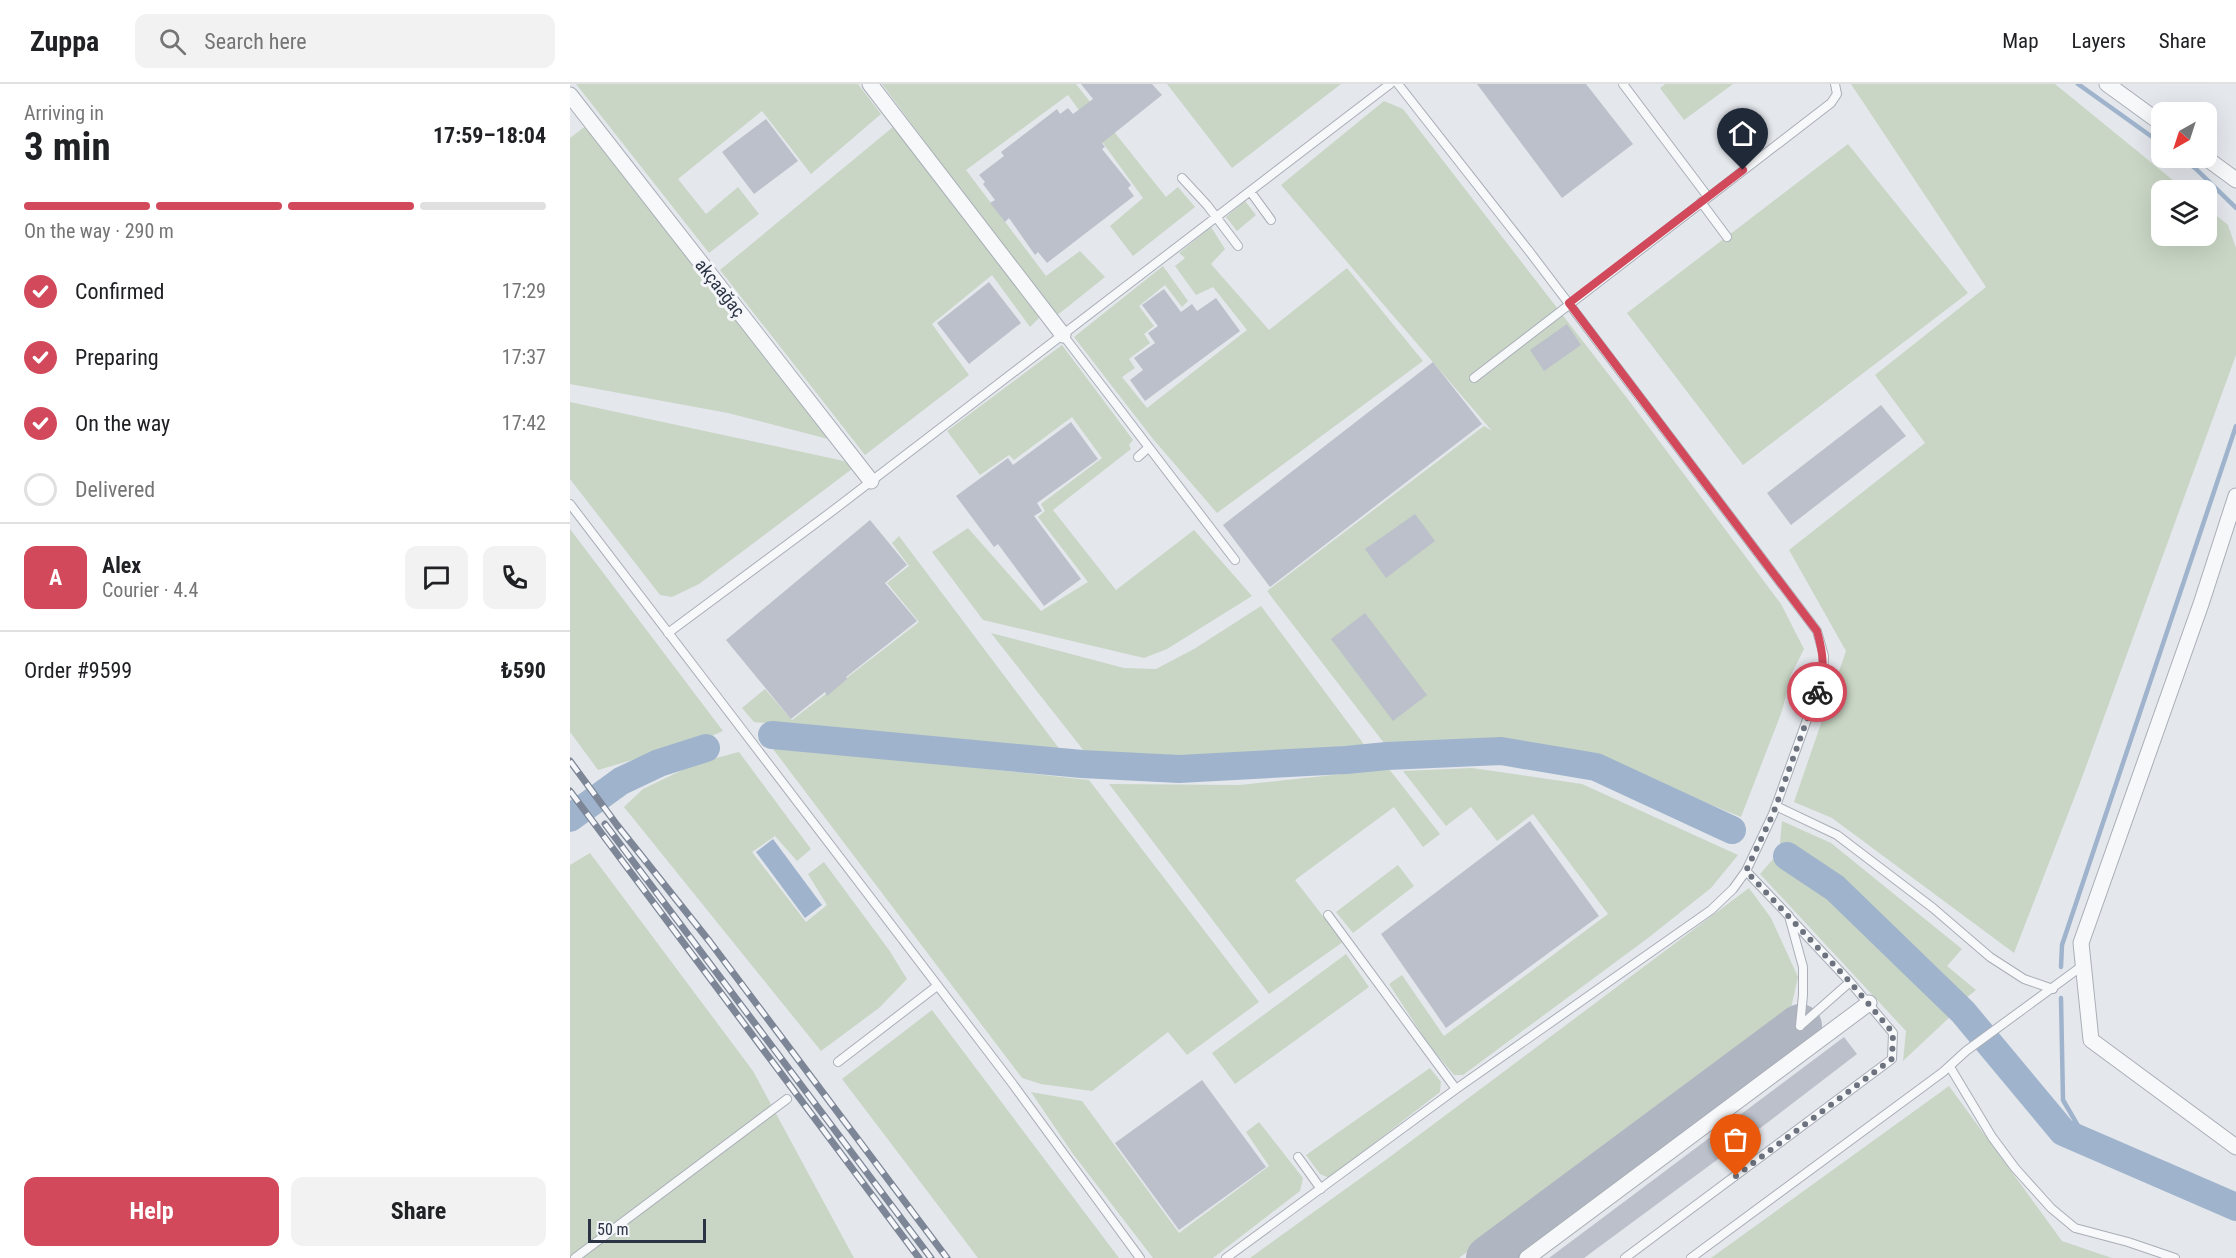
<!DOCTYPE html>
<meta charset="utf-8">
<style>
body{margin:0;font-family:"Roboto Condensed",sans-serif;background:#f2f2f2;color:#202124;height:100vh;display:flex;flex-direction:column;font-size:22px;white-space:nowrap}
*{box-sizing:border-box;margin:0}
p{font-size:20px;color:#757577}
.icon{flex:none;width:33px;height:33px;fill:none;stroke:currentColor;stroke-width:2;stroke-linecap:round;stroke-linejoin:round}
.map{position:relative;flex:1;overflow:hidden}
.side{display:flex;flex-direction:column;background:#fff;width:570px}
.side>*{flex:none}
.needle{width:39px;rotate:219deg}
.buttons{position:absolute;left:1581px;top:18px;display:grid;gap:12px}
.buttons a{display:grid;place-items:center;width:66px;height:66px;border-radius:12px;background:#fff;box-shadow:0 6px 24px #0002;font-size:30px}
.scale{position:absolute;left:18px;bottom:15px;width:118px;box-sizing:border-box;padding-left:6px;border:3px solid #2b3445;border-top:0;font-size:16px;line-height:21px;white-space:nowrap;color:#2b3445;-webkit-text-stroke:4px #f4f6f9;paint-order:stroke}
.pin{position:absolute;display:grid;place-items:center;width:51px;height:51px;color:#fff;margin:-62px -26px;border-radius:50% 50% 50% 0;rotate:-45deg;box-shadow:0 0 6px #0007}
.pin .icon{rotate:45deg}
.courier{position:absolute;display:grid;place-items:center;width:60px;height:60px;margin:-30px;border:4px solid #d1495b;border-radius:50%;background:#fff;color:#222;box-shadow:0 2px 8px #0007}
.head em{font-style:normal;font-weight:700}
.head div{display:flex;flex-direction:column-reverse}
.head{display:flex;align-items:center;justify-content:space-between;height:102px;padding:0 24px}
h1{font-size:39px;font-weight:700;line-height:45px}
.bar{display:grid;grid-template-columns:repeat(4,1fr);gap:9px 6px;align-content:center;height:72px;padding:0 24px}
.bar i{height:8px;border-radius:4px;background:#e0e0e0}
.bar .on{background:#d1495b}
.bar p{grid-column:span 4}
.line{display:flex;align-items:center;gap:15px;padding:0 24px;border-top:2px solid #e0e0e0}
.line div{flex:1}
.round{display:grid;place-items:center;flex:none;width:63px;height:63px;border-radius:12px;background:#f2f2f2}
ol{padding:0 24px;list-style:none}
li{display:flex;align-items:center;gap:18px;height:66px}
li p{margin-inline-start:auto}
li .icon{padding:6px;border-radius:50%;background:#d1495b;color:#fff;stroke-width:4}
li:last-child{color:#757577}
li i{width:33px;height:33px;border:3px solid #e0e0e0;border-radius:50%}
.action{display:flex;gap:12px;margin-top:auto;padding:12px 24px}
.action a{flex:1;height:69px;border-radius:12px;background:#d1495b;color:#fff;font-size:24px;font-weight:700;line-height:69px;text-align:center}
.action a+a{background:#f2f2f2;color:#202124}
header{display:flex;align-items:center;gap:36px;box-sizing:border-box;height:84px;padding:0 30px;background:#fff;border-bottom:2px solid #e0e0e0}
header strong{font-size:28px}
nav{display:flex;gap:33px;margin-inline-start:auto;font-size:21px}
.search{width:420px;height:54px;background:#f2f2f2;display:flex;align-items:center;gap:15px;box-sizing:border-box;padding:0 21px;border-radius:12px;color:#757577;font-size:22px}
main{display:flex;flex:1;min-height:0}
.map>svg:first-child{display:block}
</style>
<header>
<strong>Zuppa</strong>
<div class="search"><svg class="icon" aria-label="search" viewBox="0 0 24 24"><circle cx="10" cy="10" r="6"/><path d="M15 15l6 6"/></svg>Search here</div>
<nav><a>Map</a><a>Layers</a><a>Share</a></nav>
</header>
<main>
<section class="side">
<div class="head"><div><h1>3 min</h1><p>Arriving in</p></div><em>17:59–18:04</em></div>
<div class="bar"><i class="on"></i><i class="on"></i><i class="on"></i><i></i><p>On the way · 290 m</p></div>
<ol>
<li><svg class="icon" aria-label="check" viewBox="0 0 24 24"><path d="M5 12l5 5 9-10"/></svg>Confirmed<p>17:29</p></li>
<li><svg class="icon" aria-label="check" viewBox="0 0 24 24"><path d="M5 12l5 5 9-10"/></svg>Preparing<p>17:37</p></li>
<li><svg class="icon" aria-label="check" viewBox="0 0 24 24"><path d="M5 12l5 5 9-10"/></svg>On the way<p>17:42</p></li>
<li><i></i>Delivered</li>
</ol>
<div class="line" style="height:108px"><b class="round" style="background:#d1495b;color:#fff">A</b><div><b>Alex</b><p>Courier · 4.4</p></div><a class="round"><svg class="icon" aria-label="chat" viewBox="0 0 24 24"><path d="M4 5h16v11H9l-5 4z"/></svg></a><a class="round"><svg class="icon" aria-label="phone" viewBox="0 0 24 24"><path d="M5 4h4l2 5-3 2q2 4 5 5l2-3 5 2v4C11 20 4 13 5 4z"/></svg></a></div>
<div class="line" style="height:78px"><div>Order #9599</div><b>₺590</b></div>
<div class="action"><a>Help</a><a>Share</a></div>
</section>
<div class="map">
<svg width="1666" height="1174" viewBox="0 0 1666 1174">
<rect width="100%" height="100%" fill="#e4e7ec"/>
<path fill="#c9d6c5" d="M6,0H288L311,30L241,90L192,27L108,95L136,130L168,103L189,130L139,169Z
M312,0H506L596,113L608,103L625,123L563,172L540,142L573,114L498,11L396,86L476,192L510,167L535,193L485,233Z
M597,0H771L662,84Z
M1095,0H1163L1114,36L1090,4Z
M1281,0H1485L1615,106H1592V152H1636L1637,124L1658,141L1666,164V271L1510,699L1444,869L1262,734L1224,718L1276,567L1219,466L1355,359L1305,291L1416,203Z
M814,17L833,25L1060,318L1211,520L1234,565L1221,591L1212,627L1171,733L1024,673L921,660L817,663L697,507L914,342L922,347L711,101Z
M17,41L258,355L158,329L0,300V54Z
M323,43L471,232L460,243L422,191L362,240L399,291L295,371L150,186Z
M1278,60L1398,209L1173,381L1057,229Z
M675,117L686,131L667,147L656,133Z
M641,143L655,165L641,180L699,246L777,184L853,277L647,429L583,355L504,253L593,182L618,217L612,223L595,201L569,222L584,242L574,250L580,259L559,275L565,284L552,293L577,324L677,246L643,203L626,211L605,182L615,174L609,169Z
M492,261L563,356L559,361L561,365L483,426L546,506L624,446L682,512L597,565L574,574L413,536L362,468L398,444L471,527L518,498L468,433L475,427L471,420L532,374L502,333L444,376L439,371L410,391L377,347Z
M0,318L274,377L282,385L129,500L102,513L90,511L0,395Z
M0,445L153,647L137,654L28,686L0,648Z
M329,452L491,667L184,638L172,624L195,605L222,636L349,538L317,499L339,482L322,459Z
M691,522L796,663L610,676L518,672L421,549L554,584L586,585L624,565Z
M200,661L519,696L689,918L617,971L598,948L522,1007L471,1000L452,994Z
M169,668L241,765L227,777L205,752L182,768L236,838L257,821L238,790L254,778L319,866L337,895L309,924L251,967L54,723L73,705L127,679Z
M902,684L1012,700L1168,771L1141,804L1078,854L893,991H884L859,961L819,900L832,891L874,952L1038,830L963,730L927,757L901,723L876,742L833,687Z
M819,685L870,750L853,763L824,723L725,796L773,858L699,910L539,700L670,701Z
M1212,737L1261,759L1392,865L1377,882L1406,906L1391,918L1244,777L1210,759Z
M20,769L183,987L284,1174H0V781Z
M1204,774L1258,809L1383,930L1333,977L1336,947L1190,790Z
M828,781L844,802L783,849L766,828Z
M1179,804L1201,834L1228,893L1221,924L889,1174H680L813,1078Z
M776,870L799,903L665,1000L642,969Z
M362,926L549,1174H408L272,995Z
M860,984L871,998L870,1008L759,1094L750,1090L736,1071Z
M1379,1002L1492,1157L1542,1174H1141Z
M461,1008L512,1017L609,1149L699,1082L676,1048L689,1038L733,1094L730,1107L643,1174H583L503,1070Z"/>
<path fill="#9fb4cc" d="M203,755L252,821L235,834L186,768Z"/>
<g fill="none" stroke-linecap="round" stroke-linejoin="round">
<path stroke="#9fb4cc" stroke-width="4.5" d="M1508,0L1592,60
M1610,74L1625,84L1666,124
M1491,883L1492,861L1666,342
M1491,914L1493,1016L1518,1059"/>
<path stroke="#9fb4cc" stroke-width="28" d="M202,651L512,680L609,685L776,676L817,672L931,667L1026,683L1162,746
M0,734L51,697L89,679L136,664
M1217,772L1265,804L1393,928L1493,1048L1666,1123"/>
<path stroke="#b0b6c1" stroke-width="44" d="M918,1174L1230,942"/>
</g>
<path fill="#bbc0ca" d="M511,0H582L592,11L532,59L535,63L532,65L561,101L558,104L564,112L477,179L468,168L465,171L439,134L435,138L420,119L425,116L413,100L415,98L409,91L434,72L431,68L487,25L490,30L498,24L503,30L523,15Z
M907,0H1016L1063,60L992,114Z
M196,35L228,77L184,110L152,68Z
M419,198L451,239L399,280L367,239Z
M594,205L611,228L622,220L627,227L646,214L670,247L575,317L560,296L573,286L564,274L585,259L578,249L588,242L572,221Z
M997,240L1011,261L974,287L960,266Z
M863,278L912,340L700,503L653,441Z
M1311,321L1336,352L1221,441L1197,409Z
M501,338L528,375L467,419L472,427L464,432L511,495L474,522L428,460L424,463L386,412L438,374L443,381Z
M845,430L865,457L816,494L795,465Z
M300,436L337,481L315,499L347,537L276,593L277,595L257,612L255,608L221,635L156,556Z
M795,529L857,611L823,637L761,555Z
M960,737L1029,832L876,944L811,850Z
M1274,953L1287,970L1197,1039L1014,1174H979Z
M632,996L696,1083L609,1146L545,1059Z"/>
<g fill="none" stroke-linecap="round" stroke-linejoin="round">
<g stroke="#a9aeb7" stroke-width="10">
<path id="lane" d="M1053,0L1138,113
M612,94L637,121L668,162
M680,107L701,136
M1131,118L1157,153
M493,251L665,476
M904,294L1261,19L1267,10L1265,0
M568,373L578,364
M0,420L442,999L570,1174
M98,549L261,428L820,0
M1206,722L1267,751L1363,824L1420,873L1454,895L1483,905
M1176,787L1219,832L1233,883V911L1230,942
M758,831L886,1005
M1220,834L1280,898L1230,942
M268,978L367,902
M1380,983L1422,1053L1445,1084L1481,1124L1505,1144L1558,1158L1605,1174
M728,1073L751,1105
M5,1174L217,1015
M656,1174L886,1005L1141,826L1163,805L1176,787L1203,730L1253,591L1254,572L1247,547L959,167L828,0
M1055,1174L1322,975L1323,949L1280,898
M1121,1174L1373,988L1396,967L1512,882"/>
</g>
<g stroke="#a9aeb7" stroke-width="17">
<path id="street" d="M300,0L493,251
M1537,0L1592,40
M0,11L301,397
M1636,74L1666,96
M1666,412L1631,520L1511,859L1521,956L1666,1063
M957,1174L1299,919"/>
</g>
<use href="#lane" stroke="#f7f8fa" stroke-width="8"/>
<use href="#street" stroke="#f7f8fa" stroke-width="15"/>
<g stroke="#7d8696" stroke-width="7">
<path id="rail" d="M0,677L47,741L140,858L377,1174
M0,707L349,1174
M35,740L361,1174"/>
</g>
<use href="#rail" stroke="#f4f6f9" stroke-width="4.5" stroke-dasharray="14" stroke-linecap="butt"/>
</g>
<g fill="none" stroke-linecap="round" stroke-linejoin="round">
<path stroke="#6c737f" stroke-width="6" stroke-dasharray="0 10.8" d="M1166,1092L1322,975L1323,949L1280,898L1176,787L1203,730L1247,608"/>
<path stroke="#d1495b" stroke-width="8" d="M1173,86L999,219L1247,547C1254,572 1255,584 1247,608"/>
</g>
<g text-anchor="middle" stroke-width="6" stroke-linejoin="round" paint-order="stroke">
<g font-size="18" fill="#2b3445" stroke="#f4f6f9">
<text transform="translate(150 204) rotate(52)" y="6">akçaağaç</text>
</g>
</g>
</svg>
<div class="buttons">
<a><svg class="needle" viewBox="-14 -14 28 28"><path d="M0-13l5 13h-10z" fill="#e53935"/><path d="M0 13l5-13h-10z" fill="#757577"/></svg></a>
<a><svg class="icon" aria-label="layers" viewBox="0 0 24 24"><path d="M12 4l9 5-9 5-9-5zM3 14l9 5 9-5"/></svg></a>
</div>
<div class="scale">50 m</div>
<div class="pin" style="left:1166px;top:1092px;background:#ea580c"><svg class="icon" aria-label="bag" viewBox="0 0 24 24"><path d="M5 8h14l-1 12H6zM9 8a3 3 0 0 1 6 0"/></svg></div>
<div class="pin" style="left:1173px;top:86px;background:#1f2937"><svg class="icon" aria-label="home" viewBox="0 0 24 24"><path d="M3 11l9-7 9 7M6 9v11h12V9"/></svg></div>
<div class="courier" style="left:1247px;top:608px"><svg class="icon" aria-label="bike" viewBox="0 0 24 24"><circle cx="6" cy="16" r="4"/><circle cx="18" cy="16" r="4"/><path d="M6 16l4-8h5l3 8M10 8l3 8H6M13 5h3"/></svg></div>
</div>
</main>
